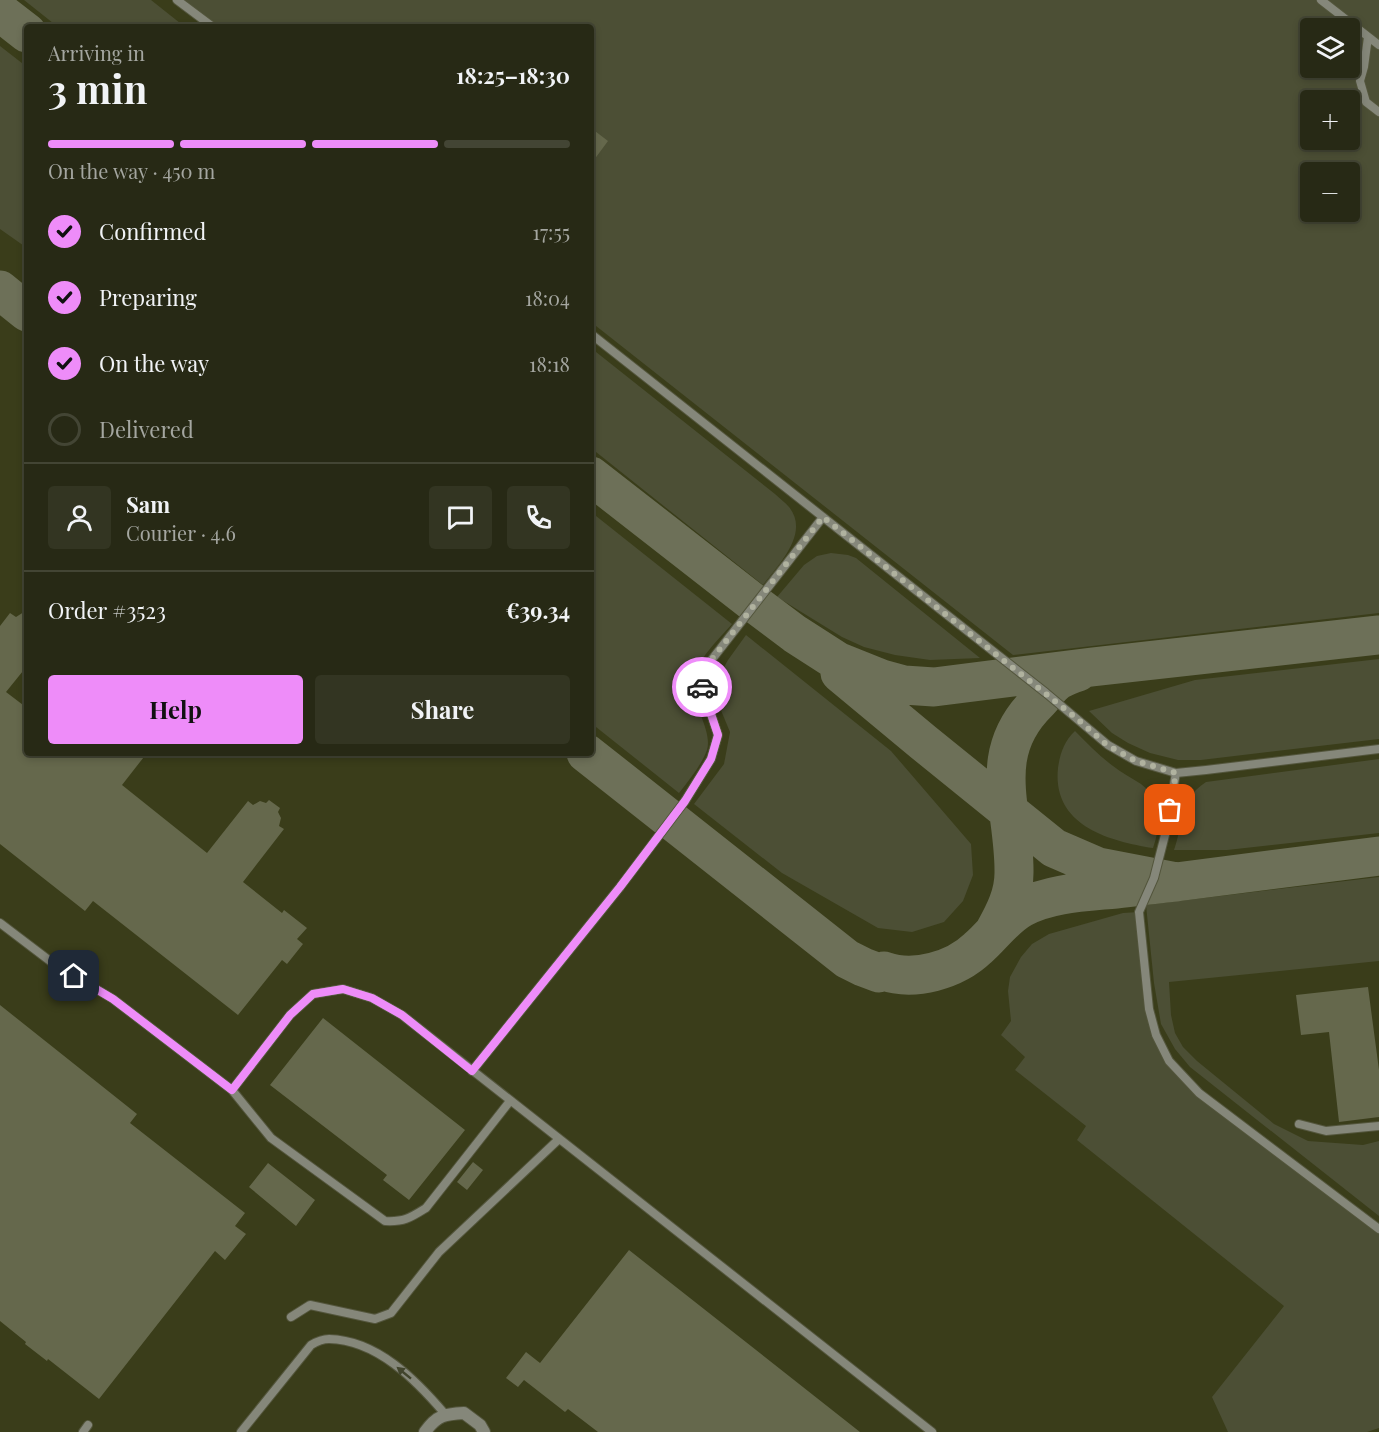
<!DOCTYPE html>
<meta charset="utf-8">
<style>
body{margin:0;font-family:"Playfair Display",serif;background:#333522;color:#f1f3f6;height:100vh;display:flex;flex-direction:column;font-size:22px;white-space:nowrap}
*{box-sizing:border-box;margin:0}
p{font-size:20px;color:#a4a6a0}
.icon{flex:none;width:33px;height:33px;fill:none;stroke:currentColor;stroke-width:2;stroke-linecap:round;stroke-linejoin:round}
.map{position:relative;flex:1;overflow:hidden}
.side{position:absolute;left:24px;top:24px;width:570px;height:732px;display:flex;flex-direction:column;background:#272915;border-radius:6px;box-shadow:0 3px 9px #0003,0 0 0 2px #434534}
.side>*{flex:none}
.controls{position:absolute;left:1300px;top:18px;display:grid;gap:12px}
.controls a{display:grid;place-items:center;width:60px;height:60px;border-radius:6px;background:#272915;box-shadow:0 3px 9px #0003,0 0 0 2px #434534;font-size:30px}
.pin{position:absolute;display:grid;place-items:center;width:51px;height:51px;color:#fff;margin:-26px;border-radius:12px;box-shadow:0 3px 9px #0006}
.courier{position:absolute;display:grid;place-items:center;width:60px;height:60px;margin:-30px;border:4px solid #ee8cf9;border-radius:50%;background:#fff;color:#222;box-shadow:0 2px 8px #0007}
.overview em{font-style:normal;font-weight:700}
.overview div{display:flex;flex-direction:column-reverse}
.overview{display:flex;align-items:center;justify-content:space-between;height:102px;padding:0 24px}
h1{font-size:39px;font-weight:700;line-height:45px}
.bar{display:grid;grid-template-columns:repeat(4,1fr);gap:9px 6px;align-content:center;height:72px;padding:0 24px}
.bar i{height:8px;border-radius:4px;background:#434534}
.bar .selected{background:#ee8cf9}
.bar p{grid-column:span 4}
.line{display:flex;align-items:center;gap:15px;padding:0 24px;border-top:2px solid #434534}
.line div{flex:1}
.round{display:grid;place-items:center;flex:none;width:63px;height:63px;border-radius:6px;background:#333522}
ol{padding:0 24px;list-style:none}
li{display:flex;align-items:center;gap:18px;height:66px}
li p{margin-inline-start:auto}
li .icon{padding:6px;border-radius:50%;background:#ee8cf9;color:#111;stroke-width:4}
li:last-child{color:#a4a6a0}
li i{width:33px;height:33px;border:3px solid #434534;border-radius:50%}
.button{display:flex;gap:12px;margin-top:auto;padding:12px 24px}
.button a{flex:1;height:69px;border-radius:6px;background:#ee8cf9;color:#111;font-size:24px;font-weight:700;line-height:69px;text-align:center}
.button a+a{background:#333522;color:#f1f3f6}
.map>svg:first-child{display:block}
</style>
<div class="map">
<svg width="1379" height="1432" viewBox="0 0 1379 1432">
<rect width="100%" height="100%" fill="#34371c"/>
<path fill="#3a3d1a" fill-rule="evenodd" d="M0,0H1379V1432H0ZM27,27H591V753H27ZM1311,28H1350V68H1311ZM1311,100H1350V140H1311ZM1311,172H1350V212H1311Z"/>
<path fill="#4c4f35" fill-rule="evenodd" d="M24,0H151L185,27H58Z
M184,0H1379V613L1013,655L591,322V27H219ZM1311,28H1350V68H1311ZM1311,100H1350V140H1311ZM1311,172H1350V212H1311Z
M0,46L27,67V248L0,229Z
M591,348L775,494C779,498 785,502 789,507C810,533 779,564 763,585L591,448Z
M591,512L732,624C720,638 698,658 695,677C689,703 713,729 707,750C701,766 689,780 679,793L591,723Z
M831,553L848,555L856,558L980,658L930,660L895,655L864,647L842,637L777,597L804,565L817,556Z
M746,635L891,751L971,844L973,875L963,901L944,922L912,932L878,928L782,873L694,804L724,764L730,732L715,696L718,678L728,660Z
M1379,659V739L1201,760H1178L1150,753L1128,743L1112,733L1089,711L1195,680Z
M1075,731C1087,743 1099,756 1113,766C1122,773 1132,778 1141,784C1162,800 1161,826 1153,848C1108,841 1052,825 1058,768C1060,754 1064,741 1075,731Z
M1379,759V833L1227,850H1174C1185,820 1176,802 1206,782Z
M1379,877V961L1169,982L1171,1015L1175,1033L1183,1047L1197,1061L1274,1124L1308,1141L1363,1145L1379,1141V1216L1190,1067L1175,1049L1161,1024L1154,983L1146,905Z
M1139,912L1149,1009L1169,1061L1199,1093L1379,1229V1428L1367,1432H1228L1212,1397L1284,1306L1077,1140L1086,1126L1015,1070L1025,1057L1001,1035L1011,1021L1008,991L1010,977L1021,957L1032,944L1049,934L1123,913Z"/>
<g fill="none" stroke-linecap="round" stroke-linejoin="round">
<path stroke="#6d7058" stroke-width="39" d="M0,12L27,33
M0,290L27,312
M591,476L755,604L795,634L837,661L882,679L904,685L934,687L1092,667L1379,635
M840,673L923,742L1054,848L1098,867L1176,882L1379,856
M586,753L847,959L863,967L879,973L884,971C914,982 955,970 978,948C993,935 1004,918 1022,908C1050,893 1085,892 1116,889C1136,887 1156,884 1176,882
M995,930C1005,912 1014,894 1014,873C1015,809 984,755 1038,702C1045,695 1052,683 1061,679C1066,676 1072,674 1078,672"/>
</g>
<path fill="#65684c" d="M591,128L608,141L591,164Z
M27,610V666L6,692L27,708V753H147L122,785L207,853L248,801L253,805L260,801L266,803L269,800L280,808L278,812L281,818L279,826L284,829L243,882L282,913L284,910L307,928L297,939L303,944L287,964L282,960L238,1015L93,901L85,911L0,844V626L10,613L16,617Z
M1368,987L1379,1070V1117L1339,1122L1329,1032L1301,1035L1296,995Z
M0,1005L137,1114L130,1123L245,1213L235,1226L246,1234L225,1260L215,1251L99,1399L48,1359L47,1361L25,1344L26,1342L0,1321Z
M323,1018L465,1130L409,1200L383,1180L387,1175L270,1085Z
M473,1162L483,1170L467,1190L457,1182Z
M268,1163L315,1200L296,1226L249,1187Z
M629,1250L860,1432H598L568,1409L565,1412L524,1380L518,1387L506,1378L526,1352L540,1363Z"/>
<g fill="none" stroke-linecap="round" stroke-linejoin="round">
<g stroke="#53553c" stroke-width="10">
<path id="lane" d="M177,0L213,27
M1321,0L1379,45
M1368,37L1364,67L1360,81L1366,102L1379,112
M591,334L1046,693L1108,745L1136,761L1176,773L1206,770L1379,749
M1176,773L1165,835L1154,878L1139,912L1149,1009L1156,1035L1169,1061L1199,1093L1379,1229
M0,923L54,964L113,999L232,1090L290,1015L313,994L343,989L372,998L402,1015L932,1432
M472,1071L620,887L685,801L711,759L718,735L701,684L706,667L823,517
M232,1090L271,1138L385,1221C404,1222 410,1218 426,1208L510,1101
M1299,1124L1326,1131L1379,1126
M291,1317L310,1305L375,1319L391,1313L439,1252L559,1139
M83,1432L88,1425
M241,1432L311,1345C316,1342 323,1339 329,1339C377,1340 416,1380 445,1414"/>
</g>
<g stroke="#53553c" stroke-width="14">
<path id="street" d="M425,1432C437,1415 445,1414 464,1413L480,1425L484,1432"/>
</g>
<use href="#lane" stroke="#85877a" stroke-width="8"/>
<use href="#street" stroke="#85877a" stroke-width="12"/>
</g>
<defs><path id="oneway-solid" d="M-6-.8H1V-3.2L6.5 0L1 3.2V.8H-6Z" transform="scale(1.5)"/></defs>
<use fill="#41442c" href="#oneway-solid" transform="translate(404 1373) rotate(-141)"/>
<g fill="none" stroke-linecap="round" stroke-linejoin="round">
<path stroke="#b0b29f" stroke-width="6" stroke-dasharray="0 10.8" d="M702,687L701,684L705,668L823,517L1075,717L1107,745L1136,761L1176,773L1170,810"/>
<path stroke="#ee8cf9" stroke-width="8" d="M74,976L113,999L232,1090L290,1015L313,994L343,989L372,998L402,1015L472,1071L620,887L685,801L711,759L718,735L702,687"/>
</g>
</svg>
<div class="controls">
<a><svg class="icon" aria-label="layers" viewBox="0 0 24 24"><path d="M12 4l9 5-9 5-9-5zM3 14l9 5 9-5"/></svg></a>
<a>+</a>
<a>−</a>
</div>
<div class="pin" style="left:1170px;top:810px;background:#ea580c"><svg class="icon" aria-label="bag" viewBox="0 0 24 24"><path d="M5 8h14l-1 12H6zM9 8a3 3 0 0 1 6 0"/></svg></div>
<div class="pin" style="left:74px;top:976px;background:#1f2937"><svg class="icon" aria-label="home" viewBox="0 0 24 24"><path d="M3 11l9-7 9 7M6 9v11h12V9"/></svg></div>
<div class="courier" style="left:702px;top:687px"><svg class="icon" aria-label="car" viewBox="0 0 24 24"><path d="M5 17H2v-5l4-1 3-4h7l3 4 3 1v5h-3M9 17h6M6 11h13"/><circle cx="7" cy="17" r="2"/><circle cx="17" cy="17" r="2"/></svg></div>
<section class="side">
<div class="overview"><div><h1>3 min</h1><p>Arriving in</p></div><em>18:25–18:30</em></div>
<div class="bar"><i class="selected"></i><i class="selected"></i><i class="selected"></i><i></i><p>On the way · 450 m</p></div>
<ol>
<li><svg class="icon" aria-label="check" viewBox="0 0 24 24"><path d="M5 12l5 5 9-10"/></svg>Confirmed<p>17:55</p></li>
<li><svg class="icon" aria-label="check" viewBox="0 0 24 24"><path d="M5 12l5 5 9-10"/></svg>Preparing<p>18:04</p></li>
<li><svg class="icon" aria-label="check" viewBox="0 0 24 24"><path d="M5 12l5 5 9-10"/></svg>On the way<p>18:18</p></li>
<li><i></i>Delivered</li>
</ol>
<div class="line" style="height:108px"><a class="round"><svg class="icon" aria-label="person" viewBox="0 0 24 24"><circle cx="12" cy="8" r="4"/><path d="M4 21q1-7 8-7t8 7"/></svg></a><div><b>Sam</b><p>Courier · 4.6</p></div><a class="round"><svg class="icon" aria-label="chat" viewBox="0 0 24 24"><path d="M4 5h16v11H9l-5 4z"/></svg></a><a class="round"><svg class="icon" aria-label="phone" viewBox="0 0 24 24"><path d="M5 4h4l2 5-3 2q2 4 5 5l2-3 5 2v4C11 20 4 13 5 4z"/></svg></a></div>
<div class="line" style="height:78px"><div>Order #3523</div><b>€39.34</b></div>
<div class="button"><a>Help</a><a>Share</a></div>
</section>
</div>
